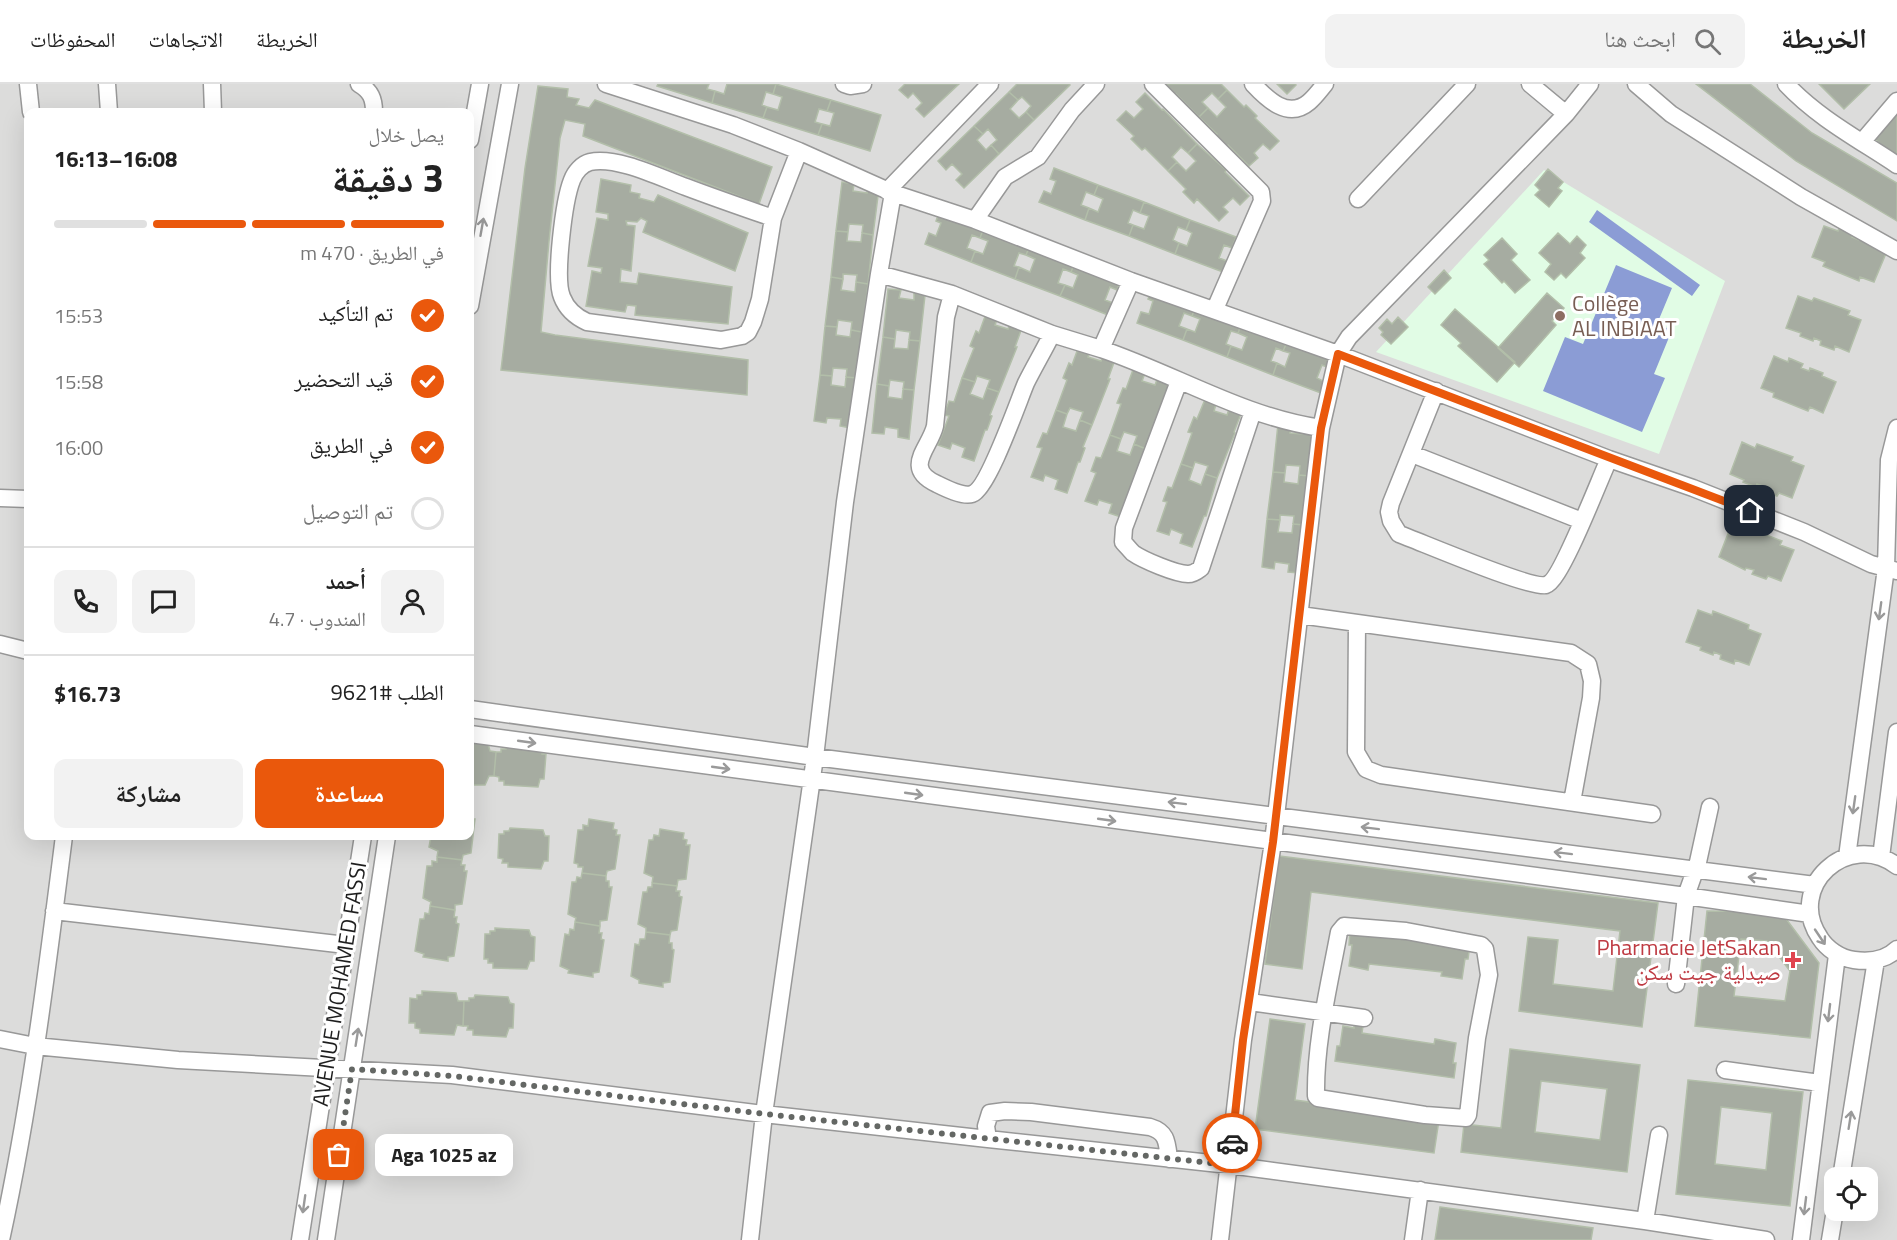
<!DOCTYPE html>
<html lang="ar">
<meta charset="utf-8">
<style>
body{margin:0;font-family:"Titillium Web","Noto Naskh Arabic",sans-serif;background:#f2f2f2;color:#222;direction:rtl;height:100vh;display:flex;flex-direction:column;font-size:22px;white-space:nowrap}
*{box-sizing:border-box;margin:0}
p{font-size:20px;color:#767676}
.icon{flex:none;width:33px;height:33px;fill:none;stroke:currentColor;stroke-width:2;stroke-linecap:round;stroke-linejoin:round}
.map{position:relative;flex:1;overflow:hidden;direction:ltr}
.sheet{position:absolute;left:24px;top:24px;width:450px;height:732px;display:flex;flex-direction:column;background:#fff;border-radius:12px;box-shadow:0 6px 24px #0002;direction:rtl}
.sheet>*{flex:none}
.tools{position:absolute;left:1824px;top:1083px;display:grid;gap:12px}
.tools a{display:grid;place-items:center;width:54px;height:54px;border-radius:12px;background:#fff;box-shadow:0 6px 24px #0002;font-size:30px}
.pin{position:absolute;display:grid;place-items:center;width:51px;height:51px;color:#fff;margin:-26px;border-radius:12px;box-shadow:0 3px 9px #0006}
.courier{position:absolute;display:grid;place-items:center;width:60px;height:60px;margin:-30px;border:4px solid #ea580c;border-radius:50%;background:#fff;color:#222;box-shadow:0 2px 8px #0007}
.bubble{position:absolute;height:42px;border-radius:12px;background:#fff;box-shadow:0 6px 24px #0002;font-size:20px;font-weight:700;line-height:42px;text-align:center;direction:rtl}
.summary em{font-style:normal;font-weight:700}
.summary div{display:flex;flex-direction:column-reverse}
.summary{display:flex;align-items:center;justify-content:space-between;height:102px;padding:0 30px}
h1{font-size:39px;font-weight:700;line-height:45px}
.bar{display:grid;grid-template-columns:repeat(4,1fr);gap:9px 6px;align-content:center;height:72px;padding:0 30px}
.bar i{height:8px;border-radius:4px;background:#e0e0e0}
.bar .selected{background:#ea580c}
.bar p{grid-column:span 4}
.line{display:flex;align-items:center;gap:15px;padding:0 30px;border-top:2px solid #e0e0e0}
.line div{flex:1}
.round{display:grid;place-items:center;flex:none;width:63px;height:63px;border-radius:12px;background:#f2f2f2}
ol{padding:0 30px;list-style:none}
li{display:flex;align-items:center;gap:18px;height:66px}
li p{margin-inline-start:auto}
li .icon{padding:6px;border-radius:50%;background:#ea580c;color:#fff;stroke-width:4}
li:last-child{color:#767676}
li i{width:33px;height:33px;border:3px solid #e0e0e0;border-radius:50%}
.cta{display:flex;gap:12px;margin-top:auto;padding:12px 30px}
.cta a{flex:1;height:69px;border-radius:12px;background:#ea580c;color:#fff;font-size:24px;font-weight:700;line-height:69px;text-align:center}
.cta a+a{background:#f2f2f2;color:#222}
header{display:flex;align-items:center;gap:36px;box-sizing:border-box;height:84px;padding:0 30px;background:#fff;border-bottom:2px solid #e0e0e0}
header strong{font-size:28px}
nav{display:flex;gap:33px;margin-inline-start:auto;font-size:21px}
.search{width:420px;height:54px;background:#f2f2f2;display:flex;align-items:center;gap:15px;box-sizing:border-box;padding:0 21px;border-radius:12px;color:#767676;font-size:22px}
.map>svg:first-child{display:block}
</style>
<header>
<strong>الخريطة</strong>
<div class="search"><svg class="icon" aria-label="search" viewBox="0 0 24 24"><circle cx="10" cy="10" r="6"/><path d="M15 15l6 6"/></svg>ابحث هنا</div>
<nav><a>الخريطة</a><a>الاتجاهات</a><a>المحفوظات</a></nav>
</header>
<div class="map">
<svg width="1897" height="1156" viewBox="0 0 1897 1156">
<rect width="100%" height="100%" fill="#e7eee5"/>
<path fill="#dcdcdb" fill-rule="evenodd" d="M0,0H1897V1156H0ZM28,28H470V752H28ZM1834,1094H1868V1126H1834Z"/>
<path fill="#e1fce5" d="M1544,86L1725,197L1659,370L1376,268Z"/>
<path fill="#8b9cd5" d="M1597,126L1700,201L1692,212L1589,138Z
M1616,181L1672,204L1657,240L1672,246L1654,290L1665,294L1642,348L1543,307L1565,253L1583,260Z"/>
<path fill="#a6aca1" stroke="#b2bea9" stroke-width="1.5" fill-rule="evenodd" d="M658,0H709L707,5L715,7L712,19L657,2Z
M727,0H776L773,10L766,8L762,21L767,23L763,34L712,19L715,7L724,10Z
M776,0L831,16L827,27L819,25L815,38L822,40L818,51L763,34L767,23L778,26L782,13L773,10Z
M905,0H959L924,33L916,25L922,19L913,9L908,14L899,6Z
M1017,0H1069L1070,1L1034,36L1026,28L1031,22L1022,13L1018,16L1009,8Z
M1162,0H1221L1227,6L1218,15L1212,9L1202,18L1208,24L1199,33L1176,10L1173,12Z
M1277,0H1295L1296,1L1287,10Z
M1696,0H1750L1812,49L1897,99V137L1796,77Z
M1819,0H1870L1844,25Z
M538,2L568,5L567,13L579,15L576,21L589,24L595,16L772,83L759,120L583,52L585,40L565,36L560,54L549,157L541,248L555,251L748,276L747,311L501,286L525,84Z
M1227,6L1244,23L1246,21L1257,32L1255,34L1279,57L1270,66L1263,60L1254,69L1258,74L1249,82L1228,61L1225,64L1214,54L1217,50L1199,33L1208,24L1217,33L1226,23L1218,15Z
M1009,8L1018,16L1010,25L1019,34L1026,28L1034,36L999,70L991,61L997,56L988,45L983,50L974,42Z
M1145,9L1162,26L1163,25L1197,60L1188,69L1181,63L1172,73L1177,78L1168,87L1145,64L1142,66L1131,55L1134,52L1117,36L1126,27L1134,34L1143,25L1136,18Z
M831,16L881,31L870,67L818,51L822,40L830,42L834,29L827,27Z
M1897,29V69L1893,73L1873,53Z
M974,42L983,50L977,56L986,66L991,61L999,70L964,104L956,96L962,90L952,80L946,86L938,77Z
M1197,60L1226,86L1225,88L1249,112L1240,121L1233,114L1223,123L1228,128L1219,137L1197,115L1194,119L1183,108L1186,105L1168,87L1177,78L1186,87L1196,77L1188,69Z
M1054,84L1098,101L1094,111L1086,108L1081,121L1089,124L1085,136L1039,118L1044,107L1051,110L1056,97L1050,95Z
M1548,85L1563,98L1558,104L1562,107L1549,123L1535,111L1540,106L1535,101Z
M601,95L631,101L630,108L640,110L639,114L654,118L658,111L748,149L735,187L643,148L647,137L641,134L637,138L626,137L627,141L635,142L631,187L621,185L620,198L637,200L639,189L732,203L728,240L635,231L636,222L627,221L625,228L586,222L592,187L601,189L602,184L588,182L597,134L608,136V130L596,128Z
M842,98L854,100L853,107L867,109L868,103L879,104L873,151L862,149L863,141L849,140L848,148L836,147Z
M1098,101L1144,118L1140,129L1133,126L1128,139L1133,141L1129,152L1085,136L1089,124L1098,128L1103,115L1094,111Z
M1144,118L1190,136L1186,146L1178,143L1173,156L1179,159L1175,170L1129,152L1133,141L1144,145L1149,132L1140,129Z
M940,126L984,143L980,154L972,151L967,164L975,167L971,178L925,160L929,149L936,152L941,139L936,137Z
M1190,136L1236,153L1232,164L1224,161L1219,174L1227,177L1223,188L1175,170L1179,159L1187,162L1192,149L1186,146Z
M1824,142L1838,147L1839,144L1853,149L1852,153L1859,156L1861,153L1887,167L1874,198L1860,193L1859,197L1823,182L1825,178L1812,173Z
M984,143L1030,161L1026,171L1019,169L1014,182L1019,183L1015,195L971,178L975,167L983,170L988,157L980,154Z
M836,147L848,148L847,157L861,158L862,149L873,151L868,200L856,198L857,191L843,190V195L831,193Z
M1558,149L1570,160L1577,152L1586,161L1580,169L1585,174L1566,194L1561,189L1554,196L1545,188L1551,180L1539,169Z
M1502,154L1517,170L1511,176L1530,196L1515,209L1504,197L1502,199L1484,180L1489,176L1484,171Z
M1030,161L1075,178L1071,188L1063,185L1058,199L1065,201L1060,212L1015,195L1019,183L1030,188L1035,175L1026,171Z
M1075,178L1121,195L1117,206L1110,203L1105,216L1113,219L1108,231L1060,212L1065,201L1073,204L1078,191L1071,188Z
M1444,186L1451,194L1435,210L1428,203Z
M831,193L843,195L841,206L855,208L856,198L868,200L862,248L851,246L852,238L838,236L837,243L825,242Z
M888,205L901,206L899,214L914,216V209L925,211L920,257L909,256L910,248L896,246L895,255L883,253Z
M1152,205L1196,221L1192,232L1184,229L1179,242L1187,245L1183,256L1137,239L1141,228L1149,230L1153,217L1148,215Z
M1547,209L1564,224L1552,237L1556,241L1519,283L1498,264Z
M1798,212L1812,217L1814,214L1850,227L1848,231L1861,236L1849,268L1835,262L1834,266L1820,261L1821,257L1814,254L1813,257L1800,252L1801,249L1786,244Z
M1196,221L1242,239L1238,249L1231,247L1226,260L1231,262L1227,273L1183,256L1187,245L1195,248L1200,235L1192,232Z
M1455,225L1515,278L1497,298L1458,262L1461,259L1441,241Z
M987,227L999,231L995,241L1008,245L1011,236L1023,241L1015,263H1017L999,308L987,304L990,296L977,292L975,298L962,294L974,264L970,262L976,247L979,249Z
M1398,233L1408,243L1391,260L1381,251L1383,248L1379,244L1387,235L1392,240Z
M1242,239L1288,256L1283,267L1276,264L1271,277L1277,279L1273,291L1227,273L1231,262L1242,266L1247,253L1238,249Z
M825,242L837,243L836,251L850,253L851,246L862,248L857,294L846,293L847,285L833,284L832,292L820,291Z
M883,253L895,255L894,264L908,265L909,256L920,257L914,306L903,305L904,298L890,296L889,302L877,300Z
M1288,256L1333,274L1329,284L1322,281L1317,294L1325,298L1321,309L1273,291L1277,279L1285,283L1290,269L1283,267Z
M1080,259L1092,263L1088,273L1101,277L1104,269L1116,273L1108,295H1110L1092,341L1080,336L1083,328L1070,324L1067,330L1056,326L1067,296L1063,294L1069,279L1072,281Z
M1774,272L1788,278L1789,274L1803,280L1801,284L1809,287L1810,284L1823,289L1822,292L1836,298L1823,329L1810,323L1808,327L1773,313L1774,309L1761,304Z
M1134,283L1146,287L1142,297L1155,301L1158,293L1171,297L1146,365L1134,360L1137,352L1124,348L1121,355L1110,351L1121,320L1117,319L1123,304L1126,305Z
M820,291L832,292L831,301L845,303L846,293L857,294L851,344L840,342L841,335L827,334L826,339L814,337Z
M962,294L975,298L970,310L983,315L987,304L999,308L990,331L992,332L987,346H985L974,377L962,373L965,364L952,359L950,365L938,361L949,332L944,331L949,317L954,318Z
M877,300L889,302L888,313L902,315L903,305L914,306L909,355L898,353V345L885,343L884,350L872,349Z
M1206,313L1217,317L1214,327L1227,331L1230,322L1242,327L1234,348L1235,349L1217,394L1205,390L1208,382L1195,378L1193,384L1181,380L1192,349L1188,348L1194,333L1197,335Z
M1056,326L1067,330L1063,343L1076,347L1080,336L1092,341L1083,363L1085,364L1080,378H1078L1067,409L1055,405L1058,396L1045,391L1043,397L1031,393L1042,364L1037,363L1043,349L1047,350Z
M1278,340L1290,341V349L1303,350L1304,344L1316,345L1310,392L1299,391L1300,382L1286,381L1285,389L1273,388Z
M1110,351L1121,355L1117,367L1130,371L1134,360L1146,365L1121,433L1109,429L1112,420L1099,416L1097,421L1085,417L1096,389L1091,387L1096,373L1101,374Z
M1742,358L1755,364L1757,360L1793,373L1791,377L1804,382L1792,414L1779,409L1777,412L1763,407L1765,403L1757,400L1756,403L1743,398L1744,396L1730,390Z
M1181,380L1193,384L1189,396L1201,401L1205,390L1217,394L1206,432H1204L1192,463L1180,459L1183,450L1171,445L1169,451L1157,447L1167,418L1163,417L1168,403L1172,404Z
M1273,388L1285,389L1284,398L1298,400L1299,391L1310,392L1305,441L1293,440L1294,432L1280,431V436L1267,435Z
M1267,435L1280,436L1278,448L1292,449L1293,440L1305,441L1299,489L1288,488L1289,480L1275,478L1274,485L1262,483Z
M1731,442L1744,447L1746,443L1782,457L1780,461L1794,466L1781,497L1768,492L1766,495L1752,490L1754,486L1746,484L1745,486L1719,473Z
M1698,526L1712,531L1713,527L1749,541L1748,545L1761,550L1749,581L1735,576L1734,580L1720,575L1721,571L1714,568L1713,571L1700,566L1701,563L1686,558Z
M470,659L488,660L490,667L496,668L494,692H489L485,701H470Z
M506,662L542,667V670H546L544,695H540L538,703L504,701V697H499V693L494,692L496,668H501V665H506Z
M470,730H472L471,735H475L471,769L463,771L462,776L437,773L438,767L429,763L431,752H470Z
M589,735L614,739L613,745L617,746L616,751H620L615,785L607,787L606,792L582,789L583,783H578V780L574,779L578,746H583V741L588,742Z
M510,744L543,746L545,752H549L548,777H544L541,785L508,783V779H502L503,775L498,774L499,750H504V747H509Z
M660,745L684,749L683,755L687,756L686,761H690L686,795L678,796L677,802L652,799L653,793L644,789L649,756H653L654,751L659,752Z
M1279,772L1658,819L1642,943L1519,927L1528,853L1558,856L1553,900L1613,907L1620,847L1311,808L1302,885L1265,880Z
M437,773L462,776L461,781H465L464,787H467L462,820L455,821V826L430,822L431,818L423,814L427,782H432V777L437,778Z
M582,789L606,792V797H609V803H612L607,836L600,837V842L575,838L576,834L568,830L572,798H576L577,793L581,794Z
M652,799L677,802L676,807H680L679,812L682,813L677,846L671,847L670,851L646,848V844L638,840L643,808H647L648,803H652Z
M430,822L455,826L454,833H457L456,839L459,840L454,872L448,873V877L423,873L424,870L415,867L420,835H424L425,829L429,830Z
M1707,827L1781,828L1819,879L1810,954L1695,942ZM1741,855L1767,857L1790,887L1785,917L1734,912Z
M575,838L600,842L599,849H602L601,855L604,856L599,888L593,889V893L568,889L569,886L560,882L565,850L569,851L570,845L574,846Z
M495,844L529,846L531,852L535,853L534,877H530L527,885L493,884V879H488V875H484L485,850H490V847H495Z
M1350,846L1470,860L1468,875H1465L1462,895L1441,892L1442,888L1369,880L1368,886L1349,882L1352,861H1349Z
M646,848L670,851L669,859H672V865L674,866L670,898L663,899V903L639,899V896L631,892L635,860L639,861L640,855H645Z
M422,907L456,909L458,917H464L463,942L457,941L454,951L420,949V945L415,944V939H409L410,914L417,915V911H422Z
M475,911L508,913L510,919L514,920L513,944H509L506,953L473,951V946H467L468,942H463L464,917H469V914H474Z
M1270,935L1305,940L1295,1016L1439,1036L1434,1069L1255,1045Z
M1354,941L1363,942L1362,949L1434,960L1435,955L1456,959L1453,979H1456L1454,994L1335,977L1337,962H1340L1343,942L1354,944Z
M1510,965L1640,981L1627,1088L1461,1068L1464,1040L1501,1044ZM1541,997L1607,1005L1600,1056L1535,1048Z
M1688,996L1803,1008L1790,1122L1676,1110ZM1721,1023L1772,1029L1766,1086L1715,1080Z
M1440,1123L1593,1144L1591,1156H1435Z"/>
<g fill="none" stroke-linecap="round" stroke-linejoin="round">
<g stroke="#989898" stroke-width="19">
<path id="street" d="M28,0L31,28
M107,0L109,28
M212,0L213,28
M359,0C371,7 374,15 374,28
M606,0L733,41L799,67L893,109L975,136L1131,197L1338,270L1609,375L1693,404L1804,448L1871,480L1897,487
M844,0L850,2L863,0
M1153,0L1261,108L1262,117L1215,225
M1253,0C1267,15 1288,36 1309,18C1315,13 1320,6 1325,0
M1530,0L1566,30
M1636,0L1671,30L1801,113L1897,167
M1786,0C1818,34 1858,55 1897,81
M470,56L480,0
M1862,58L1897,17
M887,107L990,0
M1358,115L1467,0
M773,134C744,124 715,114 686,103C661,94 617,72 590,78C582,80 575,88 572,96C564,116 554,194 562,213C567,226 576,233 587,238L721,256L742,252L748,248L753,238L760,215L773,134L799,67
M975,136L1005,93L1038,73L1072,26L1096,0
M879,190L952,210L1052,250L1101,265L1131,197
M952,210L946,233L935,342C930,364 902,384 937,400C945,404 963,413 972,410C988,405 1018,318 1026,299C1034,283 1044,266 1052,250
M470,222L510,0
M1101,265C1175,290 1244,333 1321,344
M1179,297L1124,444L1123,458C1126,461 1130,466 1133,469C1143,476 1176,490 1188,490C1194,490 1197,487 1201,484L1253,327
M1436,307L1391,419L1389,428L1391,437L1399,450C1421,458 1530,505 1546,501C1561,497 1600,394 1609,375
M1412,370L1582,437
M0,414L28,415
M1300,531L1571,569L1588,580L1592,597L1591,614L1572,718
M1357,539L1356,668L1366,685L1381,691L1652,730
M0,560L28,567
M470,625L815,673L1815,801
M470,650L1686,812L1810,830
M1847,773L1886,484L1889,376L1897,344
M1881,773L1897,648
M1897,782C1848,745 1785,803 1820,854C1827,865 1840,874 1854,876C1869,878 1886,876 1897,865
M54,827L346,861
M1344,842L1406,847L1481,861L1485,865L1489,891L1477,954L1468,1031L1466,1034L1425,1031L1318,1014L1316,1012C1315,958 1329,902 1339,848Z
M1676,900L1686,812L1698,778L1710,723
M1250,918L1364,934
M0,955L35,962L178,976L452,991L764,1030L988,1055
M1725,986L1820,999
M1169,1075C1167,1058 1167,1048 1150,1043L1031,1028L1005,1027L990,1029L986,1042L988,1055L1229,1081L1645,1137L1766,1156
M1841,1094L1876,876
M1645,1137L1659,1051
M1,1156C30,1023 47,887 64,752
M300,1156L363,752
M326,1156L387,752
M750,1156L764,1030L815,673L845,418L879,190L893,109
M1220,1156L1243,956L1273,758L1321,344L1338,270L1349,253L1566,30L1590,0
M1413,1156L1420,1106
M1801,1156L1837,871
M1830,1156L1835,1126"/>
</g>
<use href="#street" stroke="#fff" stroke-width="16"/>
</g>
<defs><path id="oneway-shaft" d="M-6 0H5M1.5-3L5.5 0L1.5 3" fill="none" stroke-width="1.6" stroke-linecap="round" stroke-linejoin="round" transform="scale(1.5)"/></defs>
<g stroke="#9a9a9a">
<use href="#oneway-shaft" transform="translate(482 143) rotate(-80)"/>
<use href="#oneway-shaft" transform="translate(1880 527) rotate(98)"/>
<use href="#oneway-shaft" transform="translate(527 658) rotate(8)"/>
<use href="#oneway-shaft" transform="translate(721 684) rotate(8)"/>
<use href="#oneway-shaft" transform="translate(914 710) rotate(8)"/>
<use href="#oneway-shaft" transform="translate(1177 719) rotate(-173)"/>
<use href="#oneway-shaft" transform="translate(1854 721) rotate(98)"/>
<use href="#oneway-shaft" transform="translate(1107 736) rotate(8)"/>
<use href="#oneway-shaft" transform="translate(1370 744) rotate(-173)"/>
<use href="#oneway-shaft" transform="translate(1563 769) rotate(-173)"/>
<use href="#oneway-shaft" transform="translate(1757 794) rotate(-173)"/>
<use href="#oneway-shaft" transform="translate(1820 853) rotate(56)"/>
<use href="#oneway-shaft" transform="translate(1829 929) rotate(97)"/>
<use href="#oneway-shaft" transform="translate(357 953) rotate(-81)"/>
<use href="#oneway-shaft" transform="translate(1850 1036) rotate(-81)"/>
<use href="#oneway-shaft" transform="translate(304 1120) rotate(98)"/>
<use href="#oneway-shaft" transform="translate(1805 1122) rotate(97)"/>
</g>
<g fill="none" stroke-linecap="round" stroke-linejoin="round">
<path stroke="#646764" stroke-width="6" stroke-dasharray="0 10.8" d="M339,1071L352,985L452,992L765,1030L1229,1081L1232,1059"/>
<path stroke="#ea580c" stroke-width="8" d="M1232,1059L1243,956L1273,758L1321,344L1338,270L1750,427"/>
</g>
<circle fill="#8d6e63" stroke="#fff" stroke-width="2" cx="1560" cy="232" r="6"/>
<path fill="#e0444e" stroke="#fff" stroke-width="2" d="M1790 867h6v6h6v6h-6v6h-6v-6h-6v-6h6z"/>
<g text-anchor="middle" stroke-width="6" stroke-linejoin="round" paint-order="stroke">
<g font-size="22" fill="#785e54" stroke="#fff" text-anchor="start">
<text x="1572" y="227">Collège<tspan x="1572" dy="25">AL INBIAAT</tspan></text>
</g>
<g font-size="22" fill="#be3a42" stroke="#fff" text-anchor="end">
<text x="1781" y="871">Pharmacie JetSakan<tspan x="1781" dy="25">صيدلية جيت سكن</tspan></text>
</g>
<g font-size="22" fill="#1e1e1e" stroke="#fff">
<text transform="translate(339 900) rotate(-81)" y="8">AVENUE MOHAMED FASSI</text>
</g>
</g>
</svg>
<div class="tools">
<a><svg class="icon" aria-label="locate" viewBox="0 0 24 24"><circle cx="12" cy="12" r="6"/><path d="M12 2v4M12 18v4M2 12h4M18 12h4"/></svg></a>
</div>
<div class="pin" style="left:339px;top:1071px;background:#ea580c"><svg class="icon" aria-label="bag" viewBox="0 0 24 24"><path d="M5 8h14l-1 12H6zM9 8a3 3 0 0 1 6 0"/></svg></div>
<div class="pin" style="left:1750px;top:427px;background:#1f2937"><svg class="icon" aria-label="home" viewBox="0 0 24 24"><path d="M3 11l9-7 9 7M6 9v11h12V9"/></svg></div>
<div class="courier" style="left:1232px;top:1059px"><svg class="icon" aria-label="car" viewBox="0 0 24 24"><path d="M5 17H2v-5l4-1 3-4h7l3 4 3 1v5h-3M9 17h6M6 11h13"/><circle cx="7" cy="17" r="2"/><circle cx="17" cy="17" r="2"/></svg></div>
<div class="bubble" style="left:375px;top:1050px;width:138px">Aga 1025 az</div>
<section class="sheet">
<div class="summary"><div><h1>3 دقيقة</h1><p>يصل خلال</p></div><em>16:08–16:13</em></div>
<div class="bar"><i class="selected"></i><i class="selected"></i><i class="selected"></i><i></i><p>في الطريق · 470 m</p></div>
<ol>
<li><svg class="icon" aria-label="check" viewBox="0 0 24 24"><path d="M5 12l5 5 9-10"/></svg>تم التأكيد<p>15:53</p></li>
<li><svg class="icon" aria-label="check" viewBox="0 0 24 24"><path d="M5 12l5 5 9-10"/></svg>قيد التحضير<p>15:58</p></li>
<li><svg class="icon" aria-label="check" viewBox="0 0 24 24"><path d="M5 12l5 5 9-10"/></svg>في الطريق<p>16:00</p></li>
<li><i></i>تم التوصيل</li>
</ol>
<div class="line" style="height:108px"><a class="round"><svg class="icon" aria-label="person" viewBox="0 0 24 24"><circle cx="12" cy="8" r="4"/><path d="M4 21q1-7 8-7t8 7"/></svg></a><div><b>أحمد</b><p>المندوب · 4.7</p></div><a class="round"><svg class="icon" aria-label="chat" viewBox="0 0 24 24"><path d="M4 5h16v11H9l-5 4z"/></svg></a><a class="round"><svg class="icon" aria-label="phone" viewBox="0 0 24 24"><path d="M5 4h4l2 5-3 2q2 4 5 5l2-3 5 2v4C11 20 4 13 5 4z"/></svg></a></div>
<div class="line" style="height:78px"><div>الطلب #9621</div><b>$16.73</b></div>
<div class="cta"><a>مساعدة</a><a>مشاركة</a></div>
</section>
</div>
